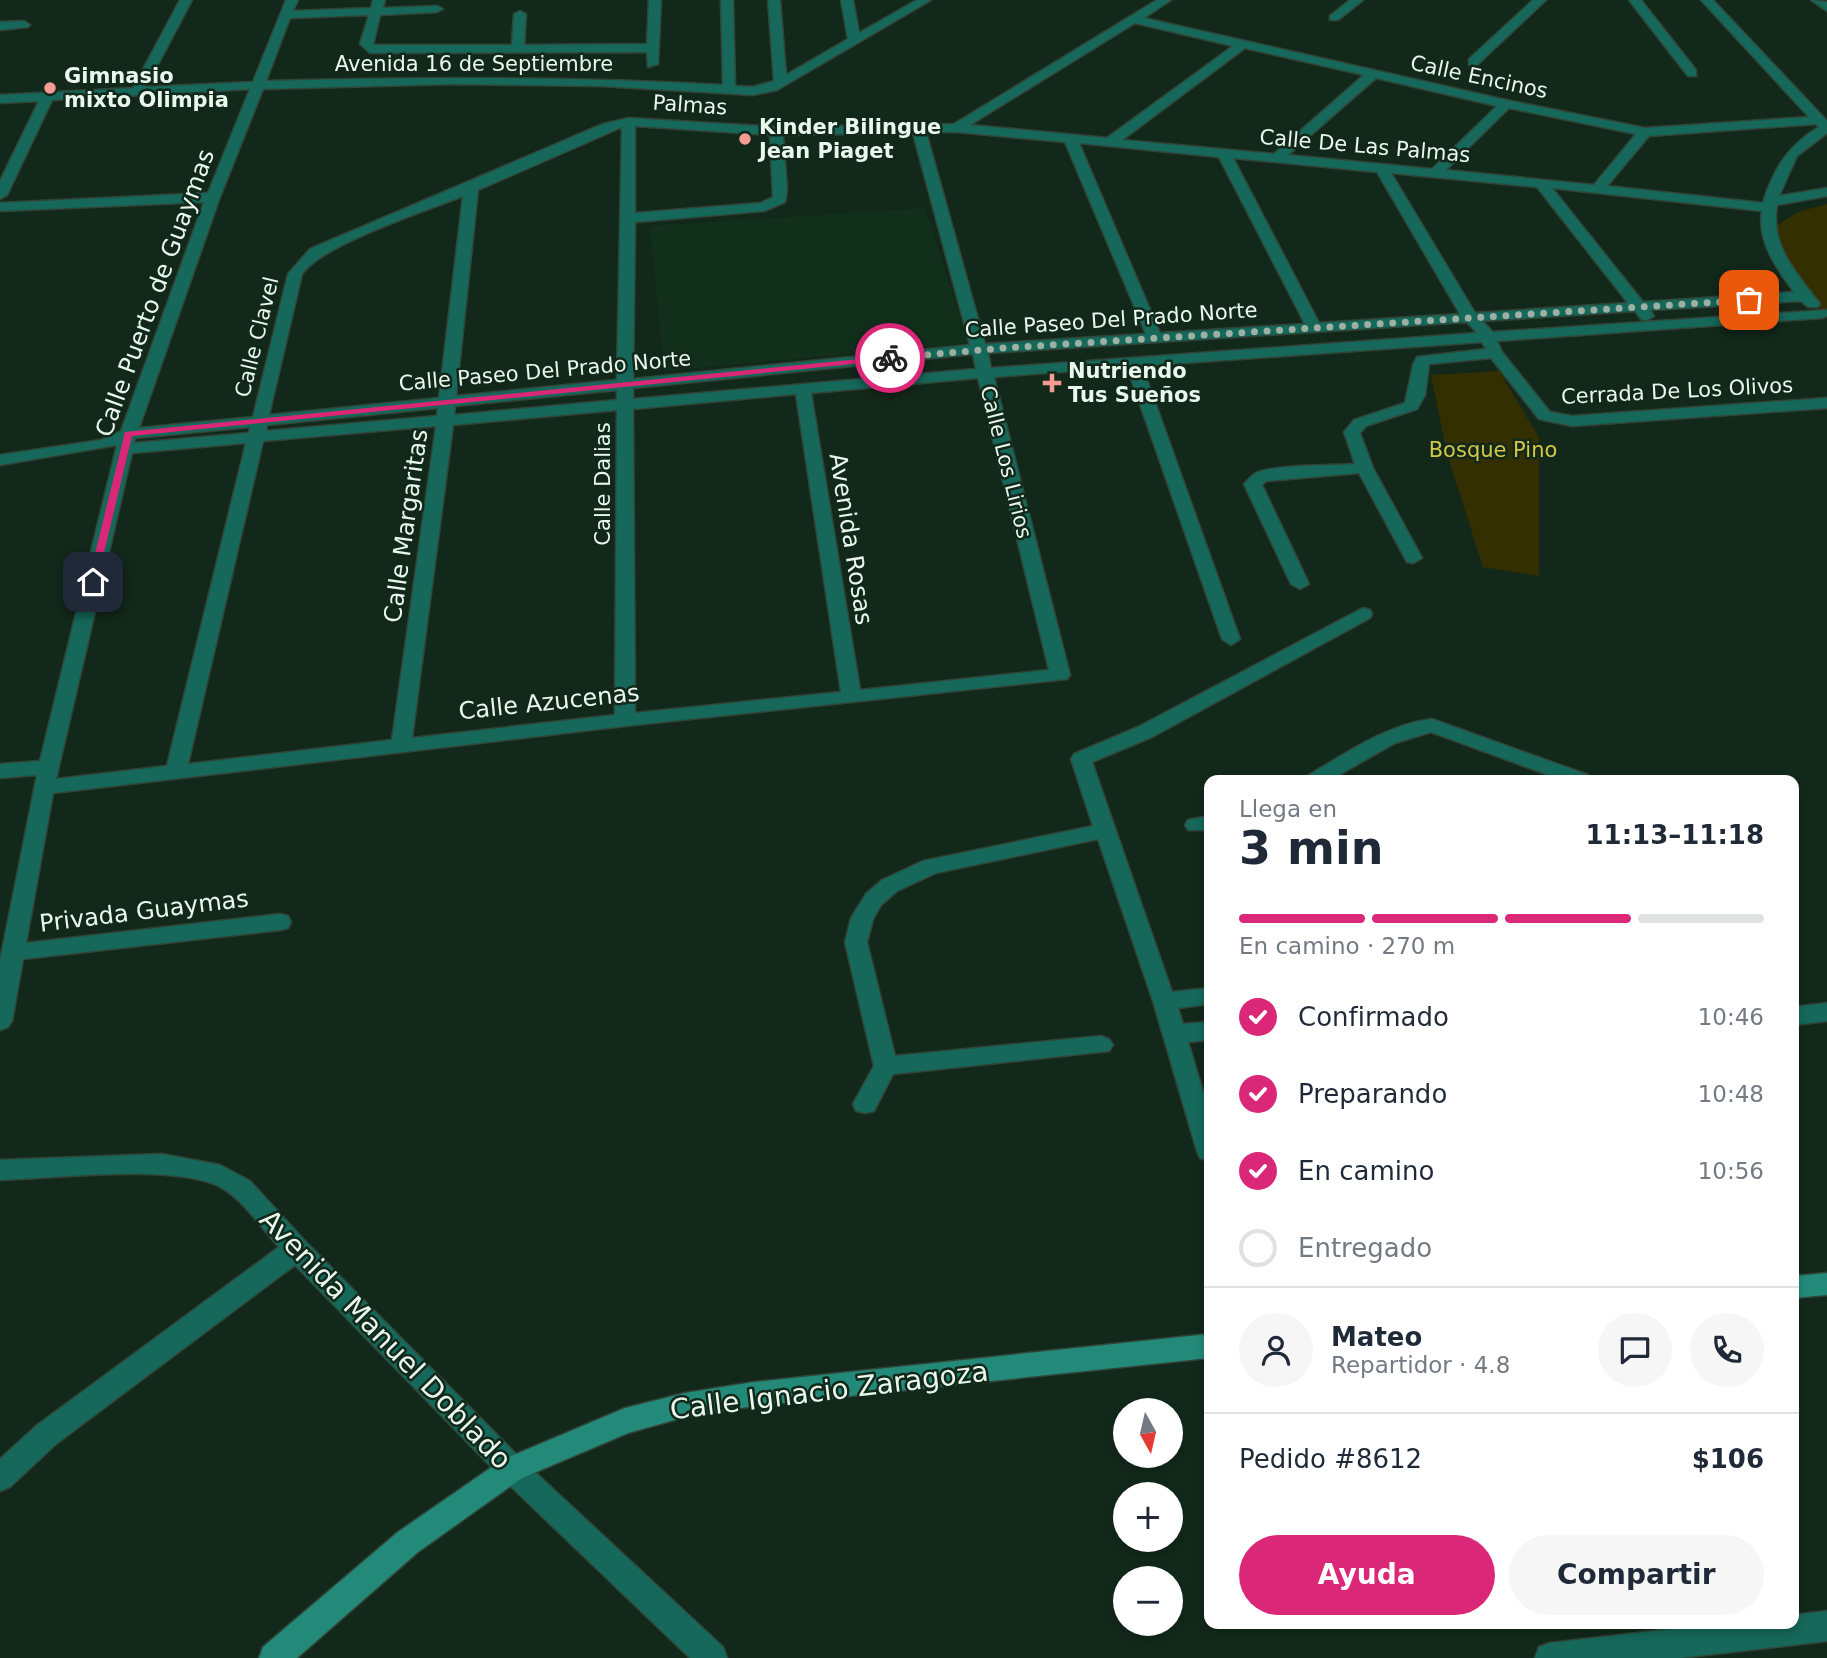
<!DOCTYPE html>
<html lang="es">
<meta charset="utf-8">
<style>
body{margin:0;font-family:"DejaVu Sans",sans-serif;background:#f6f6f7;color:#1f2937;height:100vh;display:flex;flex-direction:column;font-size:26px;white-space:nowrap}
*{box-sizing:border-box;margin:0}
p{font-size:23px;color:#747a83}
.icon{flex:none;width:38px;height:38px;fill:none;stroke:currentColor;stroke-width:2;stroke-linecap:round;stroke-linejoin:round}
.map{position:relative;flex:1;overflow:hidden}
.panel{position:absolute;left:1204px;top:775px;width:595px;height:854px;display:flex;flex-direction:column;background:#fff;border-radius:14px;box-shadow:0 4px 10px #0003}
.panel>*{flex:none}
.needle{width:46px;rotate:172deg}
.buttons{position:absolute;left:1113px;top:1398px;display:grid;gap:14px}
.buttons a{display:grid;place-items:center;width:70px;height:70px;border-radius:50%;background:#fff;box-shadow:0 4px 10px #0003;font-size:35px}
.pin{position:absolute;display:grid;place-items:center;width:60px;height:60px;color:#fff;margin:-30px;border-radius:14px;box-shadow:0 4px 10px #0006}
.courier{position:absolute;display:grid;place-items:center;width:70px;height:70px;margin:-35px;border:5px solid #db2777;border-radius:50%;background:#fff;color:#222;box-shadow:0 2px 9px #0007}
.summary em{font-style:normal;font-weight:700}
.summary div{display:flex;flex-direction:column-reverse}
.summary{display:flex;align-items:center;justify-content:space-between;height:119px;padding:0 35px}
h1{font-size:46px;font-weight:700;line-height:52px}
.bar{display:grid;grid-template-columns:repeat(4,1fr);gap:10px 7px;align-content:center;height:84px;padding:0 35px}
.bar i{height:9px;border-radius:5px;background:#e0e1e3}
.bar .on{background:#db2777}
.bar p{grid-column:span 4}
.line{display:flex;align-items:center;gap:18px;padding:0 35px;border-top:2px solid #e0e1e3}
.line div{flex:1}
.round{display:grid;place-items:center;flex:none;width:74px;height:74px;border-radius:37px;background:#f6f6f7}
ol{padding:0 35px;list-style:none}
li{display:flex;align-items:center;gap:21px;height:77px}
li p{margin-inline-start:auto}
li .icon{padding:7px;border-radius:50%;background:#db2777;color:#fff;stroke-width:4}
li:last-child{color:#747a83}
li i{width:38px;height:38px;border:4px solid #e0e1e3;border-radius:50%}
.primary-button{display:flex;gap:14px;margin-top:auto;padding:14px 35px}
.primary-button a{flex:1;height:80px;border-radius:42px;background:#db2777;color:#fff;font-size:28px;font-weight:700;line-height:80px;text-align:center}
.primary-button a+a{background:#f6f6f7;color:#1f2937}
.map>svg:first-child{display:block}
</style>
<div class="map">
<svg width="1827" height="1658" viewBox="0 0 1827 1658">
<rect width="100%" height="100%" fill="#12281a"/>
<path fill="#122f1c" d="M925,208L968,343L664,371L650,226Z"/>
<path fill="#342f00" d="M1827,204V315L1804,295L1770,230L1798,212Z
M1499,371L1539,437V576L1483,567L1447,454L1431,375Z"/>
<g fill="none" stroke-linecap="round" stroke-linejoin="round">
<g stroke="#304538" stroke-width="3">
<path id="street" d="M180,0H192L146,87L253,82L286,0H298L293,11L371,8L373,0H385L383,8L437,6L443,9L437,12L380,15L373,45H512L514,14L520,11L526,14L524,45L647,44L649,0H661L658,64L648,67L647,52L370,53L360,44L369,15L290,18L266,81C419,77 570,76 723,85L721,0H733L735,86L753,87L774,81L768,0H780L786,75L848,39L841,0H853L859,33L917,0H931L777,90L753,95L602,86L452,84L263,89L220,197L139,428L253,417L288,274L310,249L603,124L629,118L776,127L954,124L1157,0H1171L1144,18L1506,100L1645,128L1809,117L1701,0H1713L1827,121V133L1797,156L1779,196L1827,188V196L1777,205C1770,247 1797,273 1820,304L1818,307H1808L1801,301L1650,310L1654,316L1646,321L1641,319L1635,311L1482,321L1493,332L1827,310V316L1822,318L1497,341L1502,352L1550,412L1572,416L1827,398V408L1572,426L1539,419L1491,358L1429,364L1425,395L1417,409L1366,426L1360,433L1373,468L1422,558L1413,563L1407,562L1359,473L1266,481L1262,485L1309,584L1300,589L1291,584L1244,484C1248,480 1252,475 1256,473C1277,464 1331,466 1355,464L1344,432L1354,420L1405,403L1413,365L1417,357L1486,349L1482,342L1142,366L1240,639L1231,645L1222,639L1127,367L994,377L1070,675L1067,679L625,726L53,793L26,943L280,914L288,916L291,922L288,928L280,930L23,959L12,1021L8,1027L0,1030V961L37,775L0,778V764L40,761L117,445L0,465V455L101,440L121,431L204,202L0,211V203L208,193L250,89L52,100L7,195L0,199V181L39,101L0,103V95L133,88ZM1135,23L1233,46L1107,138L970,125ZM1245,48L1364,75L1274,154L1122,140ZM1376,78L1497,106L1432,169L1288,155ZM1509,108L1636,134L1594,185L1446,170ZM1816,124L1819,127C1788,145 1773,170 1763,203L1607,186L1649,136ZM635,126L770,135L773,197L761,203L635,213ZM622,127L617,380L456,396L478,190ZM926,132H957L1065,142L1146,334L985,344ZM913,133L970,345L633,379L635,222L764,211L785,202L787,190L783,135ZM1079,143L1219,157L1305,324L1160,333ZM1233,158L1377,172L1460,314L1319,323ZM1391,173L1537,187L1628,303L1475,313ZM1552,188L1762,211C1757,242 1777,269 1794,292L1643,302ZM463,196L439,398L269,415L302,274C323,244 426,211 463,196ZM1467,322L1477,333L991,368L988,353ZM973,354L976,369L633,399V388ZM978,378L1049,670L860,690L811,393ZM617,390V400L454,415L455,406ZM796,394L841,692L635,713L633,409ZM438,408L437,416L266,431L267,425ZM617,410L615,715L412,738L453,425ZM436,426L392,740L188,764L263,441ZM250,427L249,433L134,443L135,438ZM246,443L167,766L56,779L132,453Z
M1350,0H1363L1338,20H1330V16Z
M1533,0H1546L1477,65H1469V59Z
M1629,0H1641L1696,70V76H1688Z
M1811,0L1827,2V11Z
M24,21L30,25L28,27L0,30V22Z
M1363,608L1370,610L1372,614L1370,618L1152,737L1092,762L1172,992L1209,988V1004L1178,1008L1183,1024L1209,1022V1040L1188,1042L1209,1111V1161L1200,1158L1197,1151L1153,1001L1098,839L936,873L897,891L881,905L873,919L867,942L895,1056L1101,1036L1109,1039L1113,1045L1109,1051L893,1074L874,1111L865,1113L856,1111L853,1104L874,1066L845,942L851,918L866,894L882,880L923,861L1093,826L1071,759L1074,754L1138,727Z
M1432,719L1588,775L1591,780H1562L1431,732L1395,743L1330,780H1306L1309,775C1348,752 1386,725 1432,719Z
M1209,816V830H1188L1185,825L1188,820Z
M1827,1003V1021L1794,1025V1007Z
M162,1154L220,1165L250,1181L305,1241L522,1460L723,1647L727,1658H690L502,1478L295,1265L56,1444L10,1487L0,1491V1459L36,1426L279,1247C260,1227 240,1194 214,1184C163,1165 57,1178 0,1180V1160Z
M1827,1611V1641L1679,1658H1535L1539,1647L1550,1643L1715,1624H1794V1615Z"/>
</g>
<g stroke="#304538" stroke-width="3">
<path id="secondary" d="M1827,1273V1295L1794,1298V1276Z
M1209,1334V1358L754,1406L685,1417L628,1433L522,1478L418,1552L297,1658H259L263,1647L398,1532L502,1460L625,1408L685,1393L754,1382Z"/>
</g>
<use href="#street" fill="#15685a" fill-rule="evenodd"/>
<use href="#secondary" fill="#238a79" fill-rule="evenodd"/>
</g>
<path fill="#db2777" d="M890,356L893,360L132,436L97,582L93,584L88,582L125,432Z"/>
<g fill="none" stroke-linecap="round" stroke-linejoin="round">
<path stroke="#9eafa3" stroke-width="7" stroke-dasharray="0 12.6" d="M890,358L1004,348L1749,300"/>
</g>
<g fill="#f59c92" stroke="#12281a" stroke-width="2.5">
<circle cx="50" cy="88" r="7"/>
<circle cx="745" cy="139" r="7"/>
<path d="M1048.5 372.5h7v7h7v7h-7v7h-7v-7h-7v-7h7z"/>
</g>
<g text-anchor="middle" stroke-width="5" stroke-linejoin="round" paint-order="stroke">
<g font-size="21" fill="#e9f7ed" stroke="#12281a">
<text x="474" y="71">Avenida 16 de Septiembre</text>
<text transform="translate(1479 77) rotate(12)" y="7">Calle Encinos</text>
<text transform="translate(690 105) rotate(4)" y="7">Palmas</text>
<text transform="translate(1365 146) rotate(5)" y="7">Calle De Las Palmas</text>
<text transform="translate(1111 320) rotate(-4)" y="7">Calle Paseo Del Prado Norte</text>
<text transform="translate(257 337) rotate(-76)" y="7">Calle Clavel</text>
<text transform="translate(545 371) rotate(-5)" y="7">Calle Paseo Del Prado Norte</text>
<text transform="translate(1677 391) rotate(-3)" y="7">Cerrada De Los Olivos</text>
<text transform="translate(1006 462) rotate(76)" y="7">Calle Los Lirios</text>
<text transform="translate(603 484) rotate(-90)" y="7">Calle Dalias</text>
</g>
<g font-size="21" font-weight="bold" fill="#e9f7ed" stroke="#12281a" text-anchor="start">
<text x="64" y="83">Gimnasio<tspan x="64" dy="24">mixto Olimpia</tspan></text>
<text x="759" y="134">Kinder Bilingue<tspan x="759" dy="24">Jean Piaget</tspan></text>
<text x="1068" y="378">Nutriendo<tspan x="1068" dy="24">Tus Sueños</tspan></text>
</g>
<g font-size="21" fill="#d4c647" stroke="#12281a">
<text x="1493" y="457">Bosque Pino</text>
</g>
<g font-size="24" fill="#e9f7ed" stroke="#12281a">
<text transform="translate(155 293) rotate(-70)" y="8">Calle Puerto de Guaymas</text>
<text transform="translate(406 526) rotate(-82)" y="8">Calle Margaritas</text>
<text transform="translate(851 539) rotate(81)" y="8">Avenida Rosas</text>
<text transform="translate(549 702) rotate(-6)" y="8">Calle Azucenas</text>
<text transform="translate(144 911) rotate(-7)" y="8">Privada Guaymas</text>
</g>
<g font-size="28" fill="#e9f7ed" stroke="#12281a">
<text transform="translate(386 1339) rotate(46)" y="10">Avenida Manuel Doblado</text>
<text transform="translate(829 1390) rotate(-7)" y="10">Calle Ignacio Zaragoza</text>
</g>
</g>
</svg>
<div class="buttons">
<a><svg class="needle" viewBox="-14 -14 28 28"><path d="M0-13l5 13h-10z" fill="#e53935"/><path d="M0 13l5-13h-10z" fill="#747a83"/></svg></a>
<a>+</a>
<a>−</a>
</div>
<div class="pin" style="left:1749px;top:300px;background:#ea580c"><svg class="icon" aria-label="bag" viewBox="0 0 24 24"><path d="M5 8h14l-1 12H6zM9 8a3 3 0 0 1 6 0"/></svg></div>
<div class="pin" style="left:93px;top:582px;background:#1f2937"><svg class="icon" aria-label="home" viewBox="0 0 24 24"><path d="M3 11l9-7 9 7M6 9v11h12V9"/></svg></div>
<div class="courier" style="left:890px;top:358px"><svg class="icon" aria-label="bike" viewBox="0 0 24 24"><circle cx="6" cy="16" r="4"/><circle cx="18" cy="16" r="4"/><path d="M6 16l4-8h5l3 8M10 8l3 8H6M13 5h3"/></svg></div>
<section class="panel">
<div class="summary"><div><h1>3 min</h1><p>Llega en</p></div><em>11:13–11:18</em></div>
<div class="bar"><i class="on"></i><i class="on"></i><i class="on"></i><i></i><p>En camino · 270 m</p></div>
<ol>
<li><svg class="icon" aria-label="check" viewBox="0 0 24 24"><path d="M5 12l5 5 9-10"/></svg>Confirmado<p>10:46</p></li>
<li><svg class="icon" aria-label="check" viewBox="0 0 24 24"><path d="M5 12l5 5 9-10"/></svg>Preparando<p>10:48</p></li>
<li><svg class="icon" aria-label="check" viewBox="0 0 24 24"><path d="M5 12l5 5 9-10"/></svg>En camino<p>10:56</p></li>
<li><i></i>Entregado</li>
</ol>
<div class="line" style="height:126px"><a class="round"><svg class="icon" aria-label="person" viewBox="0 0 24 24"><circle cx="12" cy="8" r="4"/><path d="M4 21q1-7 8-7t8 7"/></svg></a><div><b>Mateo</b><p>Repartidor · 4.8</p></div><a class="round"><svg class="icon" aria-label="chat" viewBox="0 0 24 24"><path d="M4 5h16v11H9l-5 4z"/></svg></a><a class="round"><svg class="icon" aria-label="phone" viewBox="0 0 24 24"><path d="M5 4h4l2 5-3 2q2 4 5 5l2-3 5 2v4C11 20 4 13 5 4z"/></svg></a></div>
<div class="line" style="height:91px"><div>Pedido #8612</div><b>$106</b></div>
<div class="primary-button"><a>Ayuda</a><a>Compartir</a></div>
</section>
</div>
